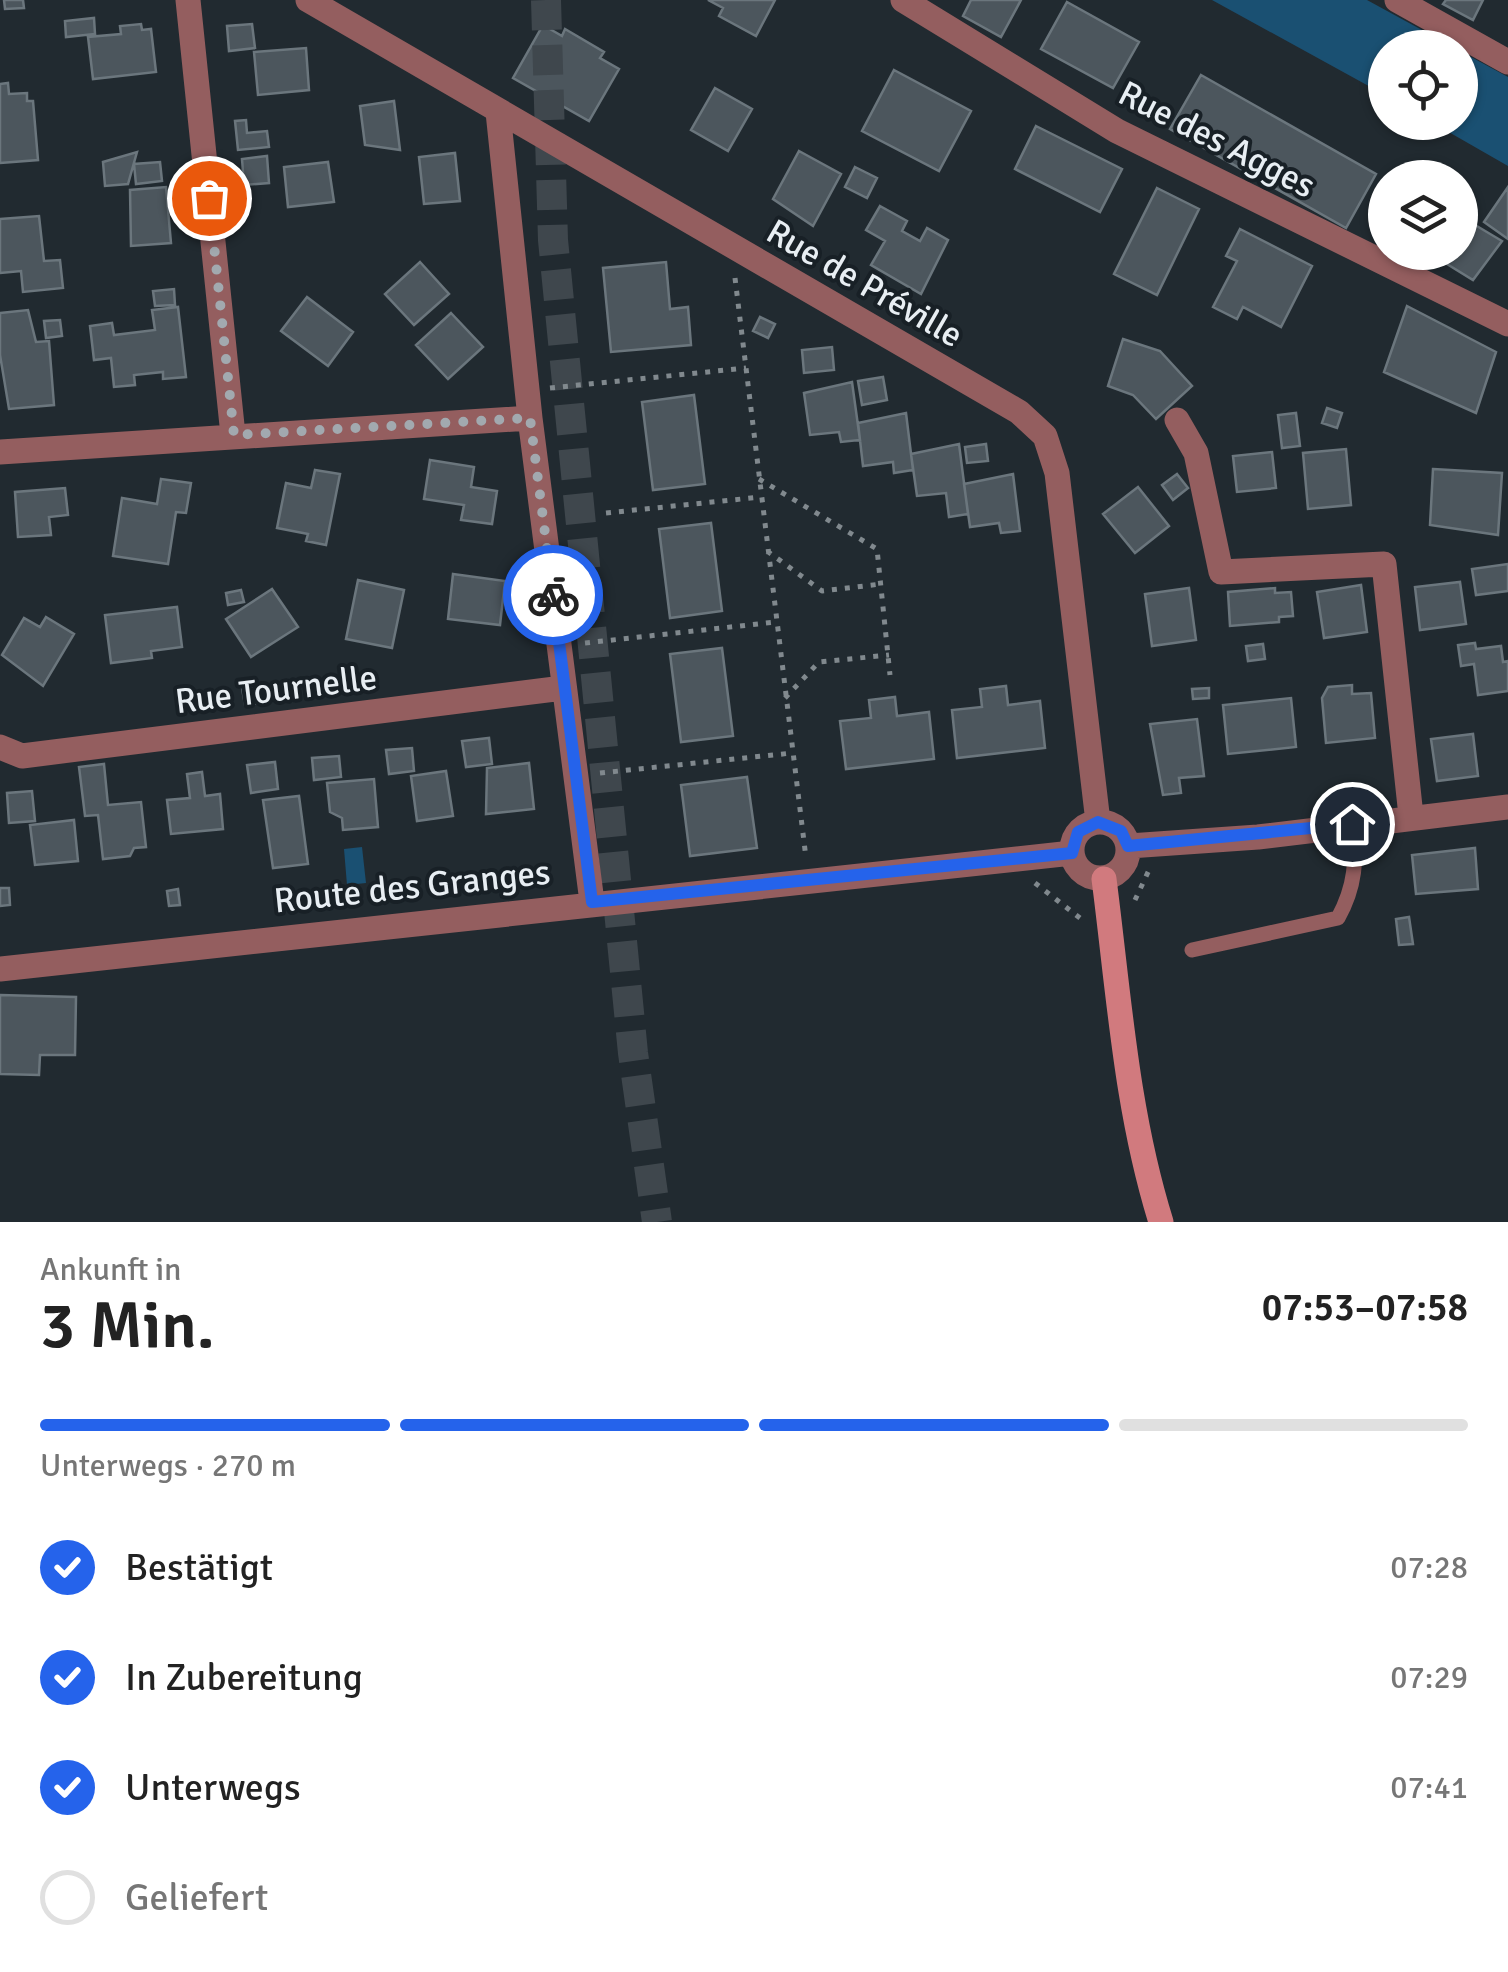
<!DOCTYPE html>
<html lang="de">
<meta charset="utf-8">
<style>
body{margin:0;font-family:Signika,sans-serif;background:#f6f6f6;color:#222;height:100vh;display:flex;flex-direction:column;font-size:38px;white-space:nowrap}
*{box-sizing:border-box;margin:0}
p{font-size:32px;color:#767676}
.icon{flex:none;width:55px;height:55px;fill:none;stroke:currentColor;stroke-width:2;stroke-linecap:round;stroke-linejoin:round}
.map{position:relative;height:1222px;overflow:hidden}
.sheet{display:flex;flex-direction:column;background:#fff;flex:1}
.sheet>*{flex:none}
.controls{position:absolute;left:1368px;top:30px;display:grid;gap:20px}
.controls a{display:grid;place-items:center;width:110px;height:110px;border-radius:50%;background:#fff;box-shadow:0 2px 8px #0004;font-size:50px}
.pin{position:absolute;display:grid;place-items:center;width:85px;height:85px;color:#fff;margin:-42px;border:5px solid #fff;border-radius:50%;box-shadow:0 2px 10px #0007}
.courier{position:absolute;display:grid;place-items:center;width:100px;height:100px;margin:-50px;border:8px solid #2563eb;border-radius:50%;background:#fff;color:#222;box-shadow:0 2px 12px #0007}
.head em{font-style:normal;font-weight:600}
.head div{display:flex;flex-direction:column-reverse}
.head{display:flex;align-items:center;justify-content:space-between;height:170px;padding:0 40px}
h1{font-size:65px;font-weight:600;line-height:75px}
.bar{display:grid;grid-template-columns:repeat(4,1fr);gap:15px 10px;align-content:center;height:120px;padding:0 40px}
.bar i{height:12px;border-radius:8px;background:#e0e0e0}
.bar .selected{background:#2563eb}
.bar p{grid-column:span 4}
ol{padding:0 40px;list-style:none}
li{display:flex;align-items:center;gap:30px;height:110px}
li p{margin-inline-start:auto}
li .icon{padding:10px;border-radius:50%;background:#2563eb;color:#fff;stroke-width:4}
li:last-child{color:#767676}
li i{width:55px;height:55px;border:5px solid #e0e0e0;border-radius:50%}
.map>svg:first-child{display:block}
</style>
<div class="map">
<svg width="1508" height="1222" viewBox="0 0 1508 1222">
<rect width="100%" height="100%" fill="#212a30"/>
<path fill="#1a5072" d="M1212,0H1367L1453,47L1385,48V95Z
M1460,51L1508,77V166L1433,123L1460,122Z
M362,847L366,883L347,885L344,849Z"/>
<path fill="#4c565d" stroke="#6b767d" stroke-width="2.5" d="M4,0H23L24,8L5,9Z
M708,0H775L756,36L719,16L723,8Z
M971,0H1021L1001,37L963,16Z
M1446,0H1483L1473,20L1443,4Z
M1067,2L1139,42L1113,88L1041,49Z
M94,18L95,34L66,37L65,21Z
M141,24L142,30L151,29L156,72L93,79L88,37L121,34L120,26Z
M252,24L255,48L229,51L227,26Z
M543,25L562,36L565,29L604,52L600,58L619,69L589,121L513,78Z
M306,48L309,90L258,95L254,52Z
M894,70L971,111L939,171L862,131Z
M1201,75L1376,174L1346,228L1170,129Z
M8,83L9,94L27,93V101H33L38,160L0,163V84Z
M715,88L752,109L728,151L691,130Z
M394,101L400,150L365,145L360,106Z
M246,120L247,133L267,131L269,147L238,150L235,121Z
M1036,126L1122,169L1100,212L1015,169Z
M799,151L841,174L813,226L773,199Z
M137,152L128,184L105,186L103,162Z
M455,153L460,201L424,204L419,157Z
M267,156L269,183L244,185L242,159Z
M160,162L162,181L136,184L134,164Z
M328,162L334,202L288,207L284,167Z
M855,167L877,178L867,198L845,187Z
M166,187L171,243L131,246L130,190Z
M1508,187V239L1484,222Z
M1157,188L1199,209L1157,295L1114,274Z
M880,206L907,221L902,231L920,241L927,228L948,240L921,294L871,265L885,241L866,230Z
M39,216L44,261L60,260L63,288L23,292L21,271L0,273V219Z
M1460,216L1502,241L1473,280L1434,256L1460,252Z
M1240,229L1312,266L1281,327L1243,307L1237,319L1213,307L1237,261L1226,256Z
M420,262L449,294L414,325L385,294Z
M666,262L670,309L688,307L691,345L611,352L603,268Z
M174,289L175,305L155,306L153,291Z
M307,297L353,332L328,366L281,331Z
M1407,306L1496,352L1476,413L1384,372Z
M178,307L186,377L163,379V372L134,375L135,385L114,387L111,358L94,360L90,326L112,323L114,335L155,330L152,310Z
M28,310L36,342L49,341L54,405L9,409L0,355V313Z
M451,313L483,347L448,379L416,345Z
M760,317L775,324L768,338L753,331Z
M60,320L62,336L46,338L44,321Z
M1123,339L1160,351L1192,386L1156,419L1133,395L1108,386Z
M832,347L834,370L804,373L802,350Z
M883,377L887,400L862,405L858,381Z
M852,382L860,440L841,442L839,432L810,435L804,393Z
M694,395L705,484L653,490L642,402Z
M1327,408L1342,413L1337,428L1322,423Z
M906,413L913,470L894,473L893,462L863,466L858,423Z
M1296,413L1300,446L1282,448L1278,415Z
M959,444L968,514L949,517L946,493L917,496L911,454Z
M986,444L988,461L967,463L965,447Z
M1346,449L1351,505L1308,509L1303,453Z
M1272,452L1276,488L1237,492L1233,456Z
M430,460L474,467L471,487L497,491L492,524L461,520L464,505L424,499Z
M1433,469L1502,473L1498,535L1430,525Z
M315,470L340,474L326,545L306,541L308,534L277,528L286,483L311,488Z
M1013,474L1020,531L1001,533L999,523L970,527L964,484Z
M1177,474L1188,488L1173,500L1162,485Z
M161,479L191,483L186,513L176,512L168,564L113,556L122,498L157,504Z
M1138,487L1169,526L1135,553L1103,514Z
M65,488L68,515L49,517L51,535L18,537L15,492Z
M711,523L722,611L670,618L659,529Z
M1508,564V591L1476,595L1472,569Z
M453,574L505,581L500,625L448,619Z
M358,580L404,590L392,648L346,639Z
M1460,582L1466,624L1420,630L1415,587Z
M1361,585L1367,632L1324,638L1317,592Z
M1189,588L1196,640L1152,646L1145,594Z
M1275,588V593L1291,592L1293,616L1279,617V622L1230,626L1228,592Z
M272,589L298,627L251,657L226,619Z
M241,590L244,602L228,605L226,593Z
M177,607L182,647L151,651L152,658L111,663L105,615Z
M46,617L74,634L43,686L2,655L24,618L40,627Z
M1475,643L1476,649L1501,646L1503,662L1508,661V691L1478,695L1474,664L1461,666L1458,645Z
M1263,644L1265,659L1248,661L1246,646Z
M722,648L733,736L681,742L670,654Z
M1352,685V694L1371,693L1375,738L1326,743L1322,698L1328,687Z
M253,686L257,703L245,705L242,688Z
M1006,686L1008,705L1040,701L1045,748L957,758L952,710L982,707L980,689Z
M1209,688V698L1193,699L1192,689Z
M895,697L897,716L929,712L934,759L846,769L840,721L871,718L869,700Z
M1291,698L1296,747L1228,754L1223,705Z
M1197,719L1204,776L1179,778L1181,793L1163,795L1150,724Z
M1473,734L1478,776L1437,781L1431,739Z
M489,738L492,764L466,767L462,741Z
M412,748L414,771L389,774L386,750Z
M339,756L341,777L314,780L312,758Z
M275,762L278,789L251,793L247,765Z
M529,763L534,809L486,814L487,768Z
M104,764L108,805L141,802L146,847L134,848L130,856L103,859L98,815L85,816L79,767Z
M446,771L453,816L417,821L411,776Z
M202,772L205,796L220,794L223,829L171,834L167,800L190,798L187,774Z
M747,777L757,848L690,856L681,785Z
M374,779L378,827L343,830L342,818L330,812L327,783Z
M32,791L35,821L9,823L7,793Z
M299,796L308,864L273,868L263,800Z
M74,820L78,861L35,865L30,825Z
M1475,848L1478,889L1416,894L1412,855Z
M0,888H9L10,905L0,906Z
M178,889L180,905L169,906L167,891Z
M1409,917L1413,944L1399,945L1396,919Z
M0,995L76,997L75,1055H40L39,1075L0,1074Z"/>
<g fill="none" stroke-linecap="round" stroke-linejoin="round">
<path stroke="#3f474d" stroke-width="30" stroke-dasharray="30 15" stroke-linecap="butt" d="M546,0L553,240L633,1053L657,1222"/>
<path stroke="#81898e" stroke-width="5" stroke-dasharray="5 8" stroke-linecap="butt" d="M735,278L806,858
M550,388L746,368
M759,479L877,549L890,675
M606,513L761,497
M767,551L822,591L881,584
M585,643L776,622
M785,698L819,662L889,655
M600,773L792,753
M1035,883L1085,922
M1135,900L1149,870"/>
<path stroke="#945e5f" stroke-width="15" d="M1192,950L1338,918C1355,887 1358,859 1351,824"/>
<path stroke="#945e5f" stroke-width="25" d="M188,0L233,435
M308,0L1019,412L1045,436L1057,473L1098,822
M903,0L1117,131L1508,324
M1397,0L1508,62
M498,112L530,418L592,902
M1177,420L1196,453L1221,572L1384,564L1411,816
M0,452L530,418
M0,747L22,756L563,688
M1072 850a28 28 0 1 1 56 0a28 28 0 1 1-56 0Z
M1129,846L1258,837L1508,807
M0,969L1072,853"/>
<path stroke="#d17a7e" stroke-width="25" d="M1104,879C1119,995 1126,1110 1161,1222"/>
</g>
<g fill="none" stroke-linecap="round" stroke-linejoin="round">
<path stroke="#a2a9af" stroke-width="10" stroke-dasharray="0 18" d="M209,198L234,435L530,418L553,595"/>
<path stroke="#2563eb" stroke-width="12" d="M553,595L592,902L1072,853L1078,832L1098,822L1121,831L1128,846L1352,824"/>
</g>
<g text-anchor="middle" stroke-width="8" stroke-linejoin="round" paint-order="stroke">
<g font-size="35" fill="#e8eef3" stroke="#182026">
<text transform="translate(1217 139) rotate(27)" y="12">Rue des Agges</text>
<text transform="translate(865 283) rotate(30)" y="12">Rue de Préville</text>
<text transform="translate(276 689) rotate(-7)" y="12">Rue Tournelle</text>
<text transform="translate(412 886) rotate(-6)" y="12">Route des Granges</text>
</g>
</g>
</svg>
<div class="controls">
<a><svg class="icon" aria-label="locate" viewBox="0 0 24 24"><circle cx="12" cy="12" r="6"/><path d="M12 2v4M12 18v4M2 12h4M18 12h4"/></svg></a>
<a><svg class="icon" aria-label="layers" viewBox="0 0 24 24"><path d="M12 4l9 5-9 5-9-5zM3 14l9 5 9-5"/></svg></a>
</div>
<div class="pin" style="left:209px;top:198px;background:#ea580c"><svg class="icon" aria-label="bag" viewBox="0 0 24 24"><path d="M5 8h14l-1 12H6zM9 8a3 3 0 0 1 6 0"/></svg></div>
<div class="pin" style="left:1352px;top:824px;background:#1f2937"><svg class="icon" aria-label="home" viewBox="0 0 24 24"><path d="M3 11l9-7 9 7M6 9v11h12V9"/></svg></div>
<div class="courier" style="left:553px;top:595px"><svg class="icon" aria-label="bike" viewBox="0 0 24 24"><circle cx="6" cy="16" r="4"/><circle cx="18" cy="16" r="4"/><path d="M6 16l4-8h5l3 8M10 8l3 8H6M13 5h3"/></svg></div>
</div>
<section class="sheet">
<div class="head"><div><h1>3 Min.</h1><p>Ankunft in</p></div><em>07:53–07:58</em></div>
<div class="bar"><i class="selected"></i><i class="selected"></i><i class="selected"></i><i></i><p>Unterwegs · 270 m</p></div>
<ol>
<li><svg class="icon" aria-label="check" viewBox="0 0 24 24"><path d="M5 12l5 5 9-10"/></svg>Bestätigt<p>07:28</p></li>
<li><svg class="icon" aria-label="check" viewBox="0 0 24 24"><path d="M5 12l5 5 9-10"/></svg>In Zubereitung<p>07:29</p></li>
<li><svg class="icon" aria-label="check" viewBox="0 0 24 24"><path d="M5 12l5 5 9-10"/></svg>Unterwegs<p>07:41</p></li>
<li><i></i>Geliefert</li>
</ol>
</section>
